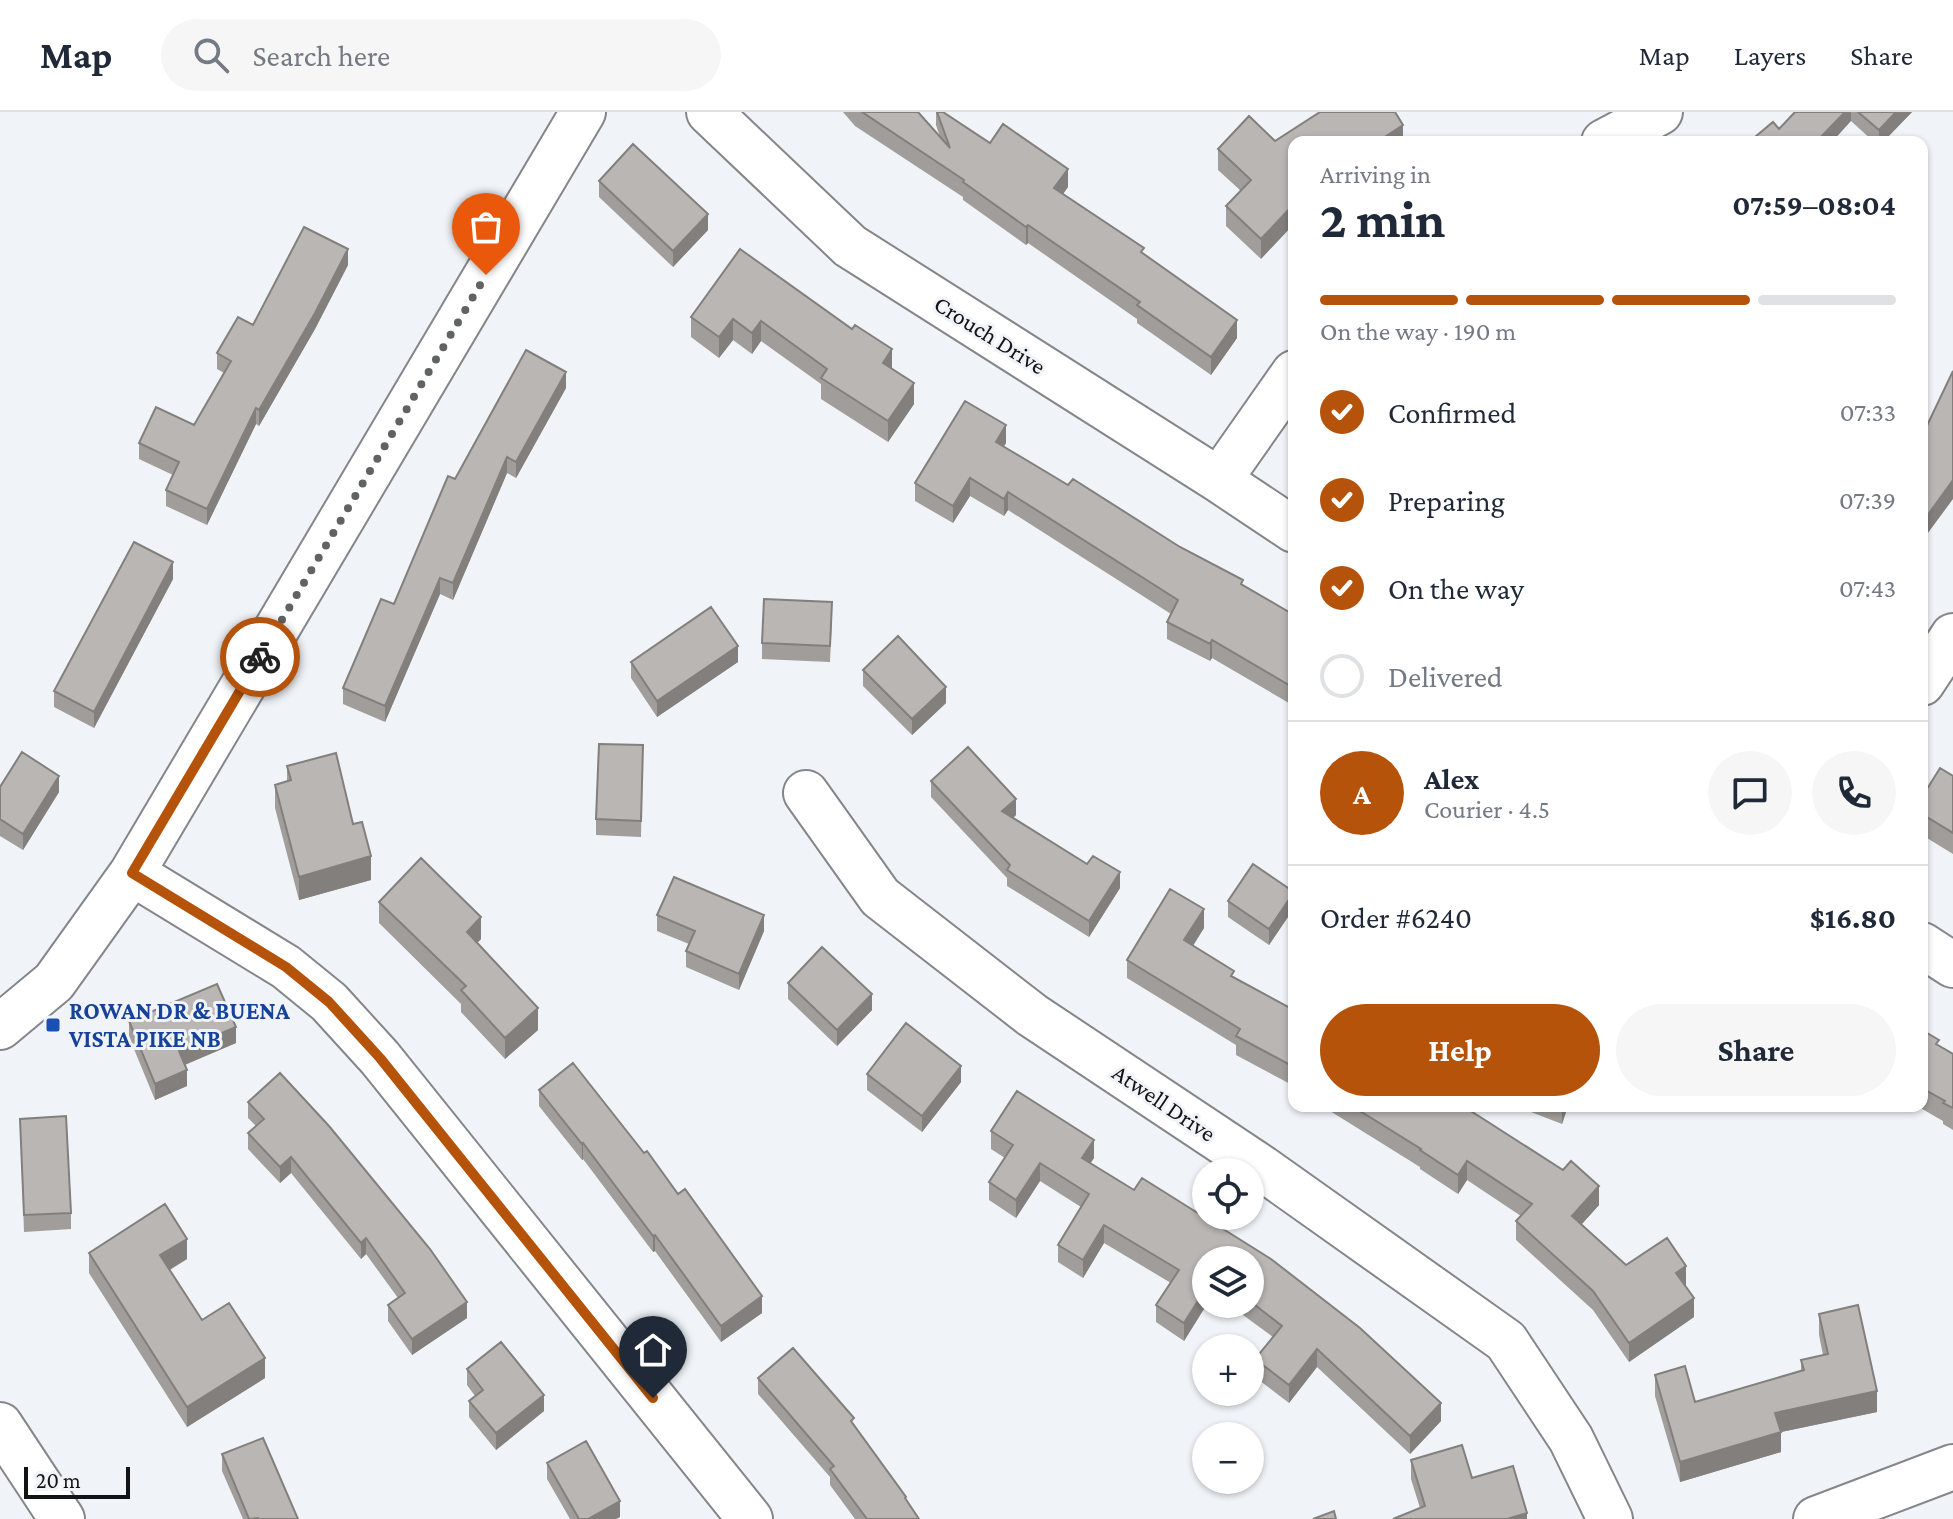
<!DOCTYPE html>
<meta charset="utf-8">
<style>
body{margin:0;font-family:"Crimson Pro",serif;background:#f6f6f7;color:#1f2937;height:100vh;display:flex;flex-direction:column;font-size:30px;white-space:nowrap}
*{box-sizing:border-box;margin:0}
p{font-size:26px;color:#747a83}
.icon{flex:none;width:44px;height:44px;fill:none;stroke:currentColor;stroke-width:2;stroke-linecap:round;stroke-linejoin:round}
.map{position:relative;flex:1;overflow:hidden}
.side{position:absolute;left:1288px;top:24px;width:640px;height:976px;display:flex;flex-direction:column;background:#fff;border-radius:16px;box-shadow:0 2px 6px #0004}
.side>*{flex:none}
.buttons{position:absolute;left:1192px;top:1046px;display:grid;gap:16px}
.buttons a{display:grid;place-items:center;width:72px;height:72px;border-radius:50%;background:#fff;box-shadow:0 2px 6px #0004;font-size:40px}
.scale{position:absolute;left:24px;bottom:20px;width:106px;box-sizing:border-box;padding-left:8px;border:4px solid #121315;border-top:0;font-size:22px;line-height:28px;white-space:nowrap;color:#121315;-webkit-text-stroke:6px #f0f4f8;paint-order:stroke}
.pin{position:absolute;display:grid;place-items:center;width:68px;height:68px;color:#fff;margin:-82px -34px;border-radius:50% 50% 50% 0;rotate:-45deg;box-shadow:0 0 8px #0007}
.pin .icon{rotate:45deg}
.courier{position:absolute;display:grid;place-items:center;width:80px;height:80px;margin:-40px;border:6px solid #b45309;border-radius:50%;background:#fff;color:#222;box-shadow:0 2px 10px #0007}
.overview em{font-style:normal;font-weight:700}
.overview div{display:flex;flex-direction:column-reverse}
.overview{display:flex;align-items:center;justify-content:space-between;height:136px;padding:0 32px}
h1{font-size:52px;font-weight:700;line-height:60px}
.bar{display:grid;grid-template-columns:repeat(4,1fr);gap:12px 8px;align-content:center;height:96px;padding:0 32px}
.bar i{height:10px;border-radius:6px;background:#e0e1e3}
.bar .current{background:#b45309}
.bar p{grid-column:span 4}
.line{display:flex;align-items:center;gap:20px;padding:0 32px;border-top:2px solid #e0e1e3}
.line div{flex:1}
.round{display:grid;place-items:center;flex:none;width:84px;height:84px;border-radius:42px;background:#f6f6f7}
ol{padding:0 32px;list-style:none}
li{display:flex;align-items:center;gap:24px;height:88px}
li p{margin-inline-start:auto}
li .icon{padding:8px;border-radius:50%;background:#b45309;color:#fff;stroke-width:4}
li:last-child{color:#747a83}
li i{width:44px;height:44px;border:4px solid #e0e1e3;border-radius:50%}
.action{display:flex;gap:16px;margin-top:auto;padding:16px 32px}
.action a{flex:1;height:92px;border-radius:48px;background:#b45309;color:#fff;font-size:32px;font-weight:700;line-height:92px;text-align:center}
.action a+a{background:#f6f6f7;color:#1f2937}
header{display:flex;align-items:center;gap:48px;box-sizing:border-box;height:112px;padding:0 40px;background:#fff;border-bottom:2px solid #e0e1e3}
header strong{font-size:38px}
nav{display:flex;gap:44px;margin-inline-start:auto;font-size:28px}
.search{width:560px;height:72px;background:#f6f6f7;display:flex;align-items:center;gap:20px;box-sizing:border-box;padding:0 28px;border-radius:44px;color:#747a83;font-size:30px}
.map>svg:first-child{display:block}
</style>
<header>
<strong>Map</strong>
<div class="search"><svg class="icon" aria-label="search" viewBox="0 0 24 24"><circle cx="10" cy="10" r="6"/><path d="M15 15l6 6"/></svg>Search here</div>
<nav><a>Map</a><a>Layers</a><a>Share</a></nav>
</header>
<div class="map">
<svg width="1953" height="1407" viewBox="0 0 1953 1407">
<rect width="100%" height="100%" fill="#f0f4f8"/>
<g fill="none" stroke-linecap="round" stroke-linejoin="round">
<g stroke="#83868a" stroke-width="48">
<path id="minor" d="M709,0L850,134L1219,368L1294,418
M1604,30L1660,0
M1219,368L1294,261
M1922,571L1953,524
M806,681L880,785L1032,903L1262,1056L1506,1229L1571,1327L1610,1407
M132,761L286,855L329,890L380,946L750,1407
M1922,833L1953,853
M0,915L54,870L132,761L583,0
M1816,1407L1953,1355"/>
</g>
<g stroke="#83868a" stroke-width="48">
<path id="major" d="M0,1313L62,1407"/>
</g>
<use href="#minor" stroke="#fff" stroke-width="44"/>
<use href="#major" stroke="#fff" stroke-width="44"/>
</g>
<path fill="#a09d9a" d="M843,0H918L940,25L936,13V0H943L990,31L1068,75L1063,82L1144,142L1237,226L1211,263L1137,211V207L1028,131L1026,133L963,88V85L855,14Z
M1795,0H1912L1883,30H1874L1851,9L1779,17Z
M1275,29L1403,30H1294L1261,147L1226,114V94L1241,79L1218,58V37Z
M599,69L708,118L673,155L599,85Z
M740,137L892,257L914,292L888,330L821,287V272L761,229L752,242L733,228L719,246L691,225V205Z
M348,153L315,217L259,314L256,312L207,413L166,394V378L173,363L139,347V331L194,313L224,261L217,257V241L253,213Z
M566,276L516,366L507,361L453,488L440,482L385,610L343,592V576L394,492L455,367Z
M1006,331L1003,335L1068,373L1180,435L1294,503V594L1212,546L1210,549L1167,527V510L1171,502L1008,398L1004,404L970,384L953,411L915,389V371Z
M173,467L94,616L54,595V579Z
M832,506L830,550L762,547V531Z
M631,550H738L657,605L631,566Z
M863,558L946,591L912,623L863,574Z
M643,633L641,725L596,723V707Z
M287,654L353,712L371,768L299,788L275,696V673L287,669Z
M1953,664V742L1922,723V685Z
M931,669L1016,703L1013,706L1120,776L1089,825L1007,774V766L931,685Z
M0,675L59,680L23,738L0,724Z
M1228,789L1294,796L1269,833L1228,805Z
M379,790L481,827L477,831L538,918L505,947L461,900V892L379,811Z
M657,803L764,819L739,878L686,855V839L689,832L657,819Z
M1204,816L1193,834L1234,865L1294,898V974L1236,943V933L1127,866V848Z
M788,871L872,898L837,934L788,887Z
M129,909L236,931L185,953L187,974L155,988L129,925Z
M1922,918L1939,934L1953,942V1018L1943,1012V1009L1917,994H1922Z
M867,962L961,970L922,1020L867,978Z
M539,978L762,1201L721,1230L655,1139L653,1140L583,1047L582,1048L539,994Z
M1017,979L1094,1028V1046L1090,1051L1134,1078L1142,1066L1271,1147L1360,1216L1441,1291V1309L1410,1342L1317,1255L1289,1291L1255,1265V1247L1273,1225L1228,1192H1250V1148H1206V1192H1207L1184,1229L1156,1210V1193L1171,1171L1104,1131L1083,1166L1058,1150V1133L1081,1095L1040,1069L1016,1106L989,1088V1070L1005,1046L991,1037V1019Z
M248,990L467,1206L412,1243L388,1209V1193L398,1186L366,1142L361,1147L291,1061L280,1071L248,1037V1021L256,1014L248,1006Z
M1330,994H1463L1599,1093L1581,1113L1626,1153L1686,1173H1685L1694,1205L1629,1250L1593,1198L1516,1128V1109L1521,1104L1467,1068L1458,1082L1420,1057V1055L1330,999Z
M1521,994H1568L1562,1012L1521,996Z
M20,1007L71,1101V1117L24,1120Z
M89,1141L187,1147L170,1158L202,1208L265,1266L187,1315L89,1161Z
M1819,1202L1877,1300L1781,1320V1340L1680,1370L1655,1284V1263L1695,1290L1801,1259V1248L1823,1243L1819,1223Z
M467,1257L544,1299L496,1338L469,1305V1289L475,1284L467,1273Z
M758,1266L854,1313L919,1407H855L830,1373V1365L758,1282Z
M222,1342L298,1407H243L222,1359Z
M1411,1348L1472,1366L1527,1407L1420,1396L1411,1367Z
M547,1351L620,1405L616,1407H570L547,1367Z"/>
<path fill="#827f7d" d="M1845,0H1851V9L1832,30H1816Z
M1896,0H1912L1883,30H1879V18Z
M1403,13V30H1377Z
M1068,57V75L1054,94V76Z
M1294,92V112L1261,147V127Z
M708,102V118L673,155V139Z
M1028,113V131L1026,133V115Z
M348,137V153L315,217L259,314V298Z
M733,207V228L719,246V225Z
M1237,208V226L1211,263V245Z
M761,209V229L752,242V221Z
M892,237V258L883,251Z
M566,260V276L516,366V350Z
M914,271V292L888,330V309Z
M256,296V312L207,413V397Z
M1006,313V331L996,348V330Z
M507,345V361L453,488V471Z
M970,366V384L953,411V394Z
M1953,368V387L1922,429V411Z
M1008,380V398L1004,404V387Z
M173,450V467L94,616V600Z
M440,466V482L385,610V594Z
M1212,528V546L1210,549V532Z
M738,534V550L657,605V589Z
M946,575V591L912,623V607Z
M59,664V680L23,738V722Z
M1016,687V703L1002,716V699Z
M371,744V768L299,788V765Z
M1120,760V776L1089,825V809Z
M1294,780V796L1269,833V817Z
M1204,797V816L1184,847V828Z
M764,803V819L739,878V862Z
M481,805V827L467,842V820Z
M872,882V898L837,934V918Z
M538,896V918L505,947V926Z
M236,915V931L179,955V939Z
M961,954V970L922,1020V1004Z
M187,958V974L155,988V972Z
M1562,994H1568L1562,1012Z
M1094,1028V1046L1082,1064V1046Z
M583,1031V1047L582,1048V1032Z
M291,1045V1061L280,1071V1055Z
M1467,1049V1068L1458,1082V1063Z
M1040,1051V1069L1016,1106V1088Z
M1599,1074V1093L1572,1123V1104Z
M1104,1113V1131L1083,1166V1148Z
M655,1123V1139L653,1140V1124Z
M366,1126V1142L361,1147V1131Z
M187,1127V1147L160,1163V1143Z
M1686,1154V1173L1676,1180V1161Z
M1206,1176V1192H1207L1184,1229V1211Z
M762,1184V1201L721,1230V1214Z
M1694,1186V1205L1629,1250V1231Z
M467,1190V1206L412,1243V1227Z
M1317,1237V1255L1289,1291V1273Z
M265,1246V1266L187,1315V1295Z
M1877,1279V1300L1781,1320V1340L1680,1370V1350L1775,1301Z
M544,1283V1299L496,1338V1321Z
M1441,1291V1309L1410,1342V1324Z
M620,1389V1405L616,1407H588Z
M1527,1401V1407H1507Z"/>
<path fill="#bab6b3" stroke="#827f7d" stroke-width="2" d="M862,0H918L950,36L937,0H943L990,31L1003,12L1068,57L1054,76L1144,136L1141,140L1237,208L1211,245L1137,193L1140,190L1028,113L1026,115L963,70L964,68Z
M1320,0H1395L1403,13L1377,30H1294V92L1261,127L1226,94L1251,68L1218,37L1249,4L1275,29Z
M1795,0H1845L1816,30H1749L1773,10L1779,17Z
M1858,0H1896L1879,18Z
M633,32L708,102L673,139L599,69Z
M304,115L348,137L315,201L259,298L256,296L207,397L166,378L179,350L139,331L156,295L194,313L231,249L217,241L238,205L253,213Z
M740,137L852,217L855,213L892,237L883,251L914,271L888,309L821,266L827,257L761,209L752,221L733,207L719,225L691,205Z
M526,238L566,260L516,350L507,345L453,471L440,466L385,594L343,576L381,487L394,492L448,364L455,367Z
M1953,259V368L1922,411V324Z
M965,289L1006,313L996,330L1068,373L1073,367L1180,435L1243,468L1241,472L1294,503V576L1212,528L1210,532L1167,510L1178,488L1008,380L1004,387L970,366L953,394L915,371Z
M134,430L173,450L94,600L54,579Z
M764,487L832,490L830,534L762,531Z
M711,495L738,534L657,589L631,550Z
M898,524L946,575L912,607L863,558Z
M599,632L643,633L641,709L596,707Z
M968,635L1016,687L1002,699L1087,752L1093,744L1120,760L1089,809L1007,758L1010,753L931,669Z
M22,640L59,664L23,722L0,707V675Z
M336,641L353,712L362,710L371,744L299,765L275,673L291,668L287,654Z
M1940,656L1953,664V721L1922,702V685Z
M421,746L481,805L467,820L538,896L505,926L461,878L466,874L379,790Z
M1253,752L1294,780L1269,817L1228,789Z
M674,765L764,803L739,862L686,839L695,819L657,803Z
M1170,777L1204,797L1184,828L1234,859L1231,864L1294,898V955L1236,924L1240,917L1127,848Z
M822,835L872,882L837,918L788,871Z
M217,872L236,915L179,939L187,958L155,972L129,909Z
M906,911L961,954L922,1004L867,962Z
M1922,918L1939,928L1936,932L1953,942V996L1943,991L1945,989L1922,976Z
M573,951L644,1041L647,1039L678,1082L685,1077L762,1184L721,1214L655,1123L653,1124L583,1031L582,1032L539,978Z
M280,961L329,1014L430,1137L467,1190L412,1227L388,1193L405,1181L366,1126L361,1131L291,1045L280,1055L248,1021L264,1007L248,990Z
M1017,979L1094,1028L1082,1046L1134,1078L1142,1066L1271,1147L1360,1216L1441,1291L1410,1324L1317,1237L1289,1273L1255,1247L1282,1214L1250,1189V1148H1206V1176L1184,1211L1156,1193L1179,1158L1104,1113L1083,1148L1058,1133L1089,1082L1040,1051L1016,1088L989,1070L1013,1033L991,1019Z
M1352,994H1463L1563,1058L1571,1049L1599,1074L1572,1104L1626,1153L1667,1126L1686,1154L1676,1161L1694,1186L1629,1231L1593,1179L1516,1109L1532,1092L1467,1049L1458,1063L1420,1038L1421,1037Z
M66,1004L71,1101L24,1103L20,1007Z
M165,1092L187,1127L160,1143L202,1208L229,1191L265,1246L187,1295L89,1141Z
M1858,1193L1877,1279L1775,1301L1781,1320L1680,1350L1655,1263L1685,1254L1695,1290L1804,1258L1801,1248L1828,1242L1819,1202Z
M501,1230L544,1283L496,1321L469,1289L483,1278L467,1257Z
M793,1236L854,1306L851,1309L906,1385L905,1386L919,1407H867L830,1357L834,1354L758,1266Z
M263,1326L298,1407H259L258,1406L249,1407L222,1342Z
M586,1329L620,1389L588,1407H579L547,1351Z
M1462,1333L1472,1366L1513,1354L1527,1401L1507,1407H1393L1425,1394L1411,1348Z
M1334,1399L1336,1407H1313Z"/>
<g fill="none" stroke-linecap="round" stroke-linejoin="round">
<path stroke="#606264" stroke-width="8" stroke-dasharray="0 14.4" d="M260,545L486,163"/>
<path stroke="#b45309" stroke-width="10" d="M260,545L132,761L286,855L329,890L380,946L653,1286"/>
</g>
<rect fill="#1a4fb4" stroke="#f0f4f8" stroke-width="3" x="45" y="905" width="16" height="16" rx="4"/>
<g text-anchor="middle" stroke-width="6" stroke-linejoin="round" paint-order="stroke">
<g font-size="24" fill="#121315" stroke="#f0f4f8">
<text transform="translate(990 223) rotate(32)" y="8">Crouch Drive</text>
<text transform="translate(1164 991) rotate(34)" y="8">Atwell Drive</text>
</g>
<g font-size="24" font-weight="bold" fill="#164399" stroke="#f0f4f8" text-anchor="start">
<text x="69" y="907">ROWAN DR &amp; BUENA<tspan x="69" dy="28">VISTA PIKE NB</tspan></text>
</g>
</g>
</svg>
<div class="buttons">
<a><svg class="icon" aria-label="locate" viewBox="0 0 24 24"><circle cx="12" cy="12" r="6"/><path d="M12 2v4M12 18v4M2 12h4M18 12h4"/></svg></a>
<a><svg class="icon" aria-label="layers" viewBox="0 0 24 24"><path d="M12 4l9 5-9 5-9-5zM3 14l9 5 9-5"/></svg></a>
<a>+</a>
<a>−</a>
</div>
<div class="scale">20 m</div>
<div class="pin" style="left:486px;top:163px;background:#ea580c"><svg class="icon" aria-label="bag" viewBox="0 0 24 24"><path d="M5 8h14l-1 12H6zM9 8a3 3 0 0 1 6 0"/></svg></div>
<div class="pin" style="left:653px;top:1286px;background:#1f2937"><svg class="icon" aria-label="home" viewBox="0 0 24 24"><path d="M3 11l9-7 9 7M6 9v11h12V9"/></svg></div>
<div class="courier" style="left:260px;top:545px"><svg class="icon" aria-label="bike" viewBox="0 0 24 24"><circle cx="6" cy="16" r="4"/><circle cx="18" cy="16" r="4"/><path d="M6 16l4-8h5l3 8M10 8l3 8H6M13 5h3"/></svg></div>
<section class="side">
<div class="overview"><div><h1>2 min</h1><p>Arriving in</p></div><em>07:59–08:04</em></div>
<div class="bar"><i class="current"></i><i class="current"></i><i class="current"></i><i></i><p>On the way · 190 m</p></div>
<ol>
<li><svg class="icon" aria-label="check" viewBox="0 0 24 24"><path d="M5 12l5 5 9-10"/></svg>Confirmed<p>07:33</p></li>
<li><svg class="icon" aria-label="check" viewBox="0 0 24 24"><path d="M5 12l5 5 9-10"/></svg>Preparing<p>07:39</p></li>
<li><svg class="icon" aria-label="check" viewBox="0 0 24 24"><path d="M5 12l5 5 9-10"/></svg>On the way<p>07:43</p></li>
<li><i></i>Delivered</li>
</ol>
<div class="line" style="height:144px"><b class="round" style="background:#b45309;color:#fff">A</b><div><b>Alex</b><p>Courier · 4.5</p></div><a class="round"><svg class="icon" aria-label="chat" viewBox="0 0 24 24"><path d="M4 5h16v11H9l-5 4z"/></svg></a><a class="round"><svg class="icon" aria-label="phone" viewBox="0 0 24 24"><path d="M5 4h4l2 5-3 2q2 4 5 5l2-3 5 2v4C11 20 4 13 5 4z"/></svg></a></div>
<div class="line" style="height:104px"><div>Order #6240</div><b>$16.80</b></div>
<div class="action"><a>Help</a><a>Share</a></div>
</section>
</div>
